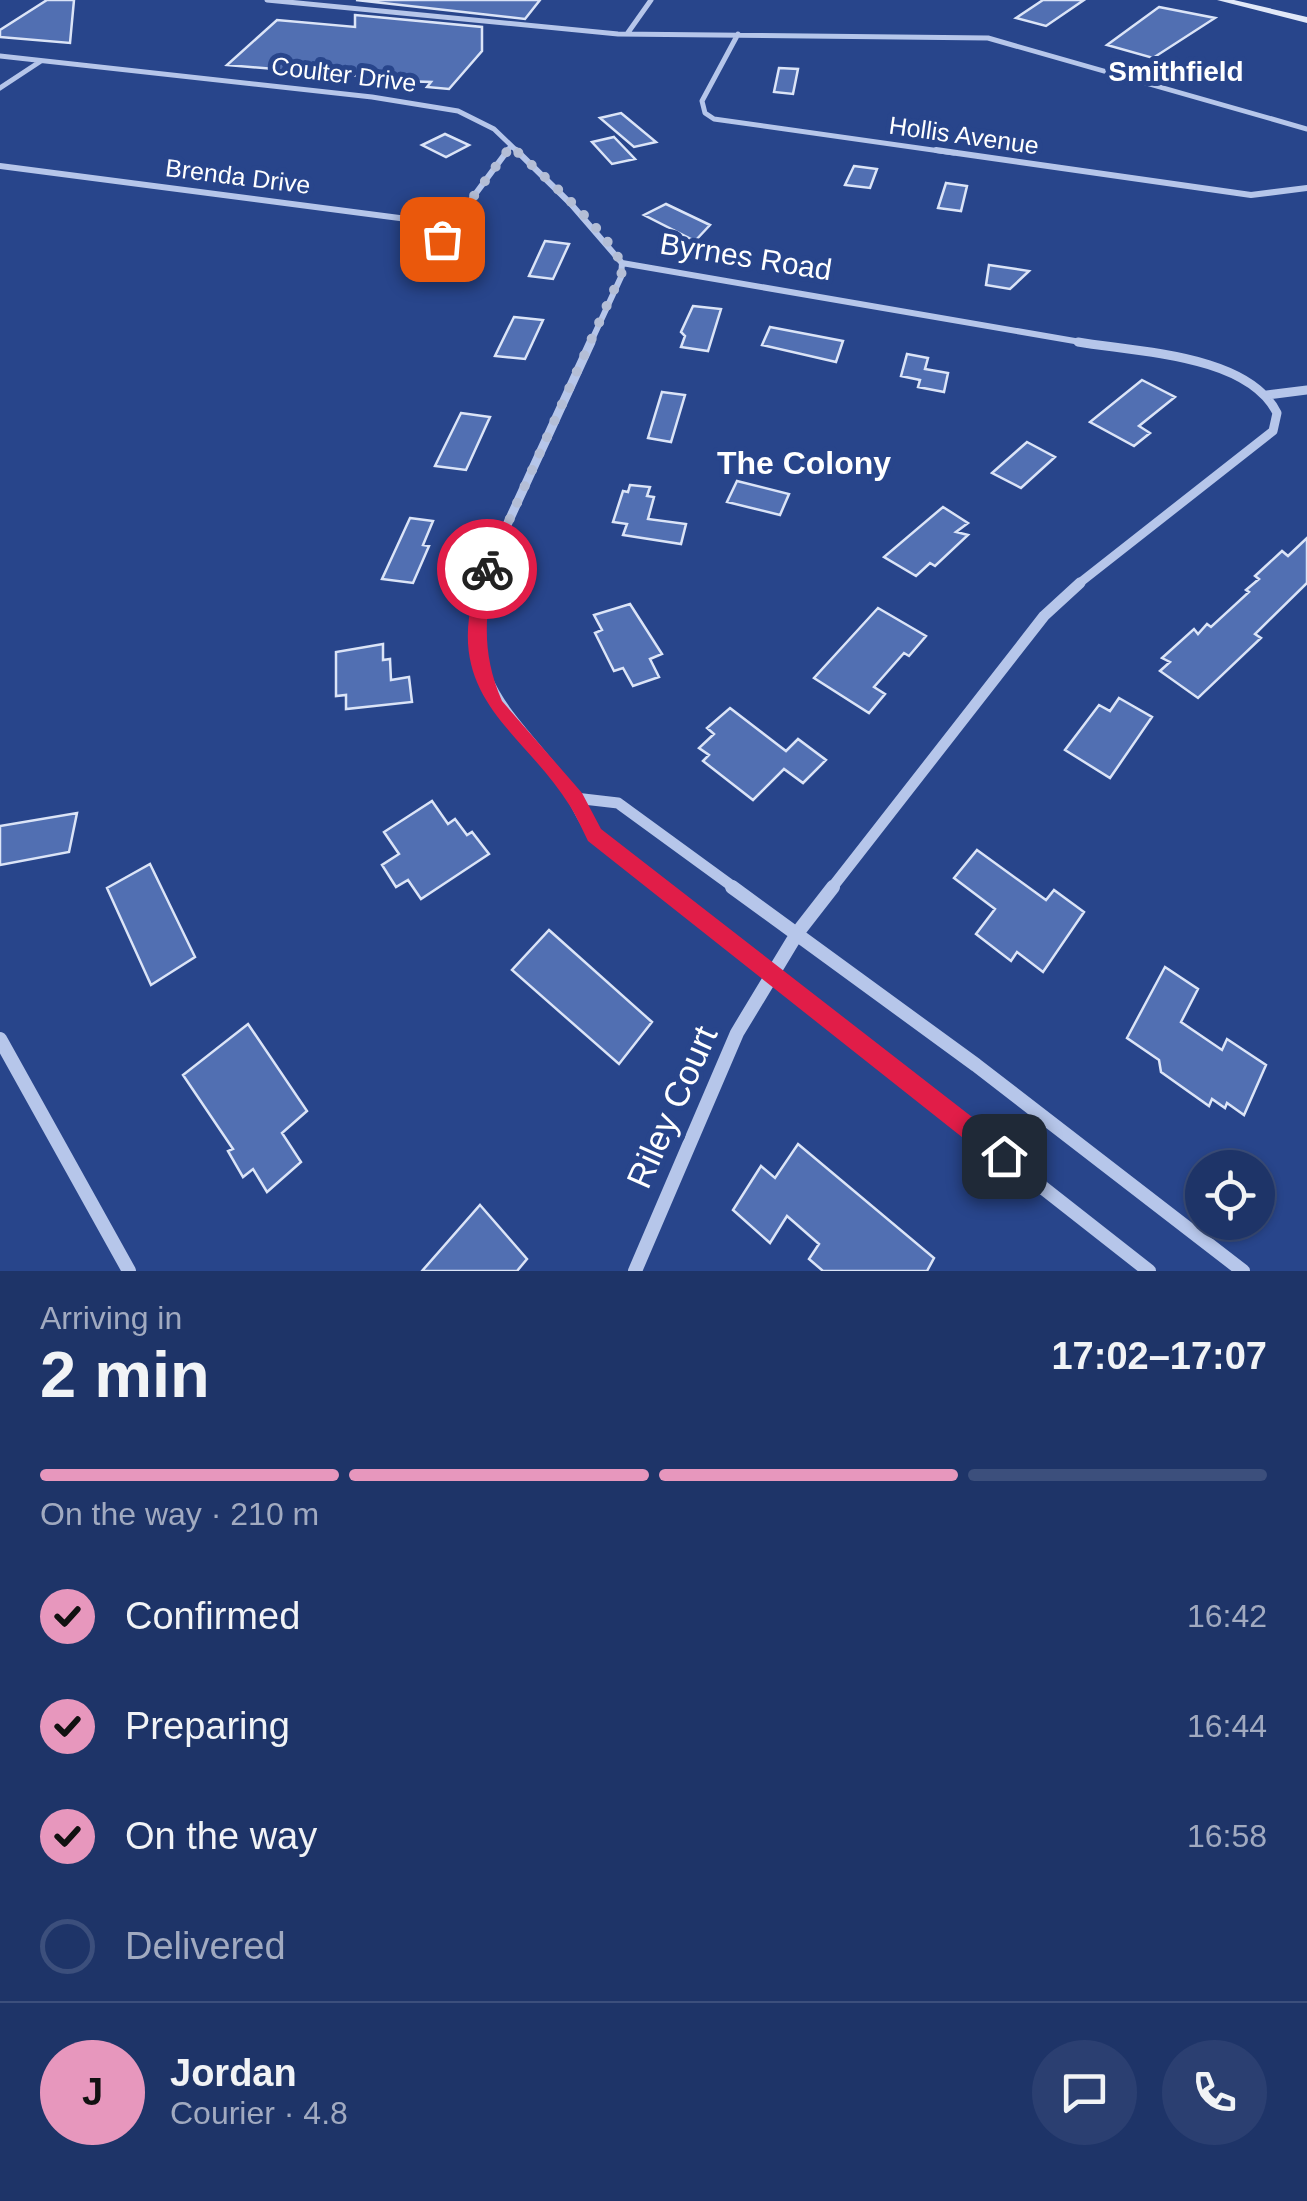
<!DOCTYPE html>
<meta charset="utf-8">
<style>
body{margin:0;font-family:Helvetica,sans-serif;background:#2b3f71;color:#f1f3f6;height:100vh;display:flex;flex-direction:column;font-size:38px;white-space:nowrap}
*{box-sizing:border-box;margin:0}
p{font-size:32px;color:#a1aac0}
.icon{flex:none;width:55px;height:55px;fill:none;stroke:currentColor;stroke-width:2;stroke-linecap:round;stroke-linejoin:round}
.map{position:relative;height:1271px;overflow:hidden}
.drawer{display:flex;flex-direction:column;background:#1e3468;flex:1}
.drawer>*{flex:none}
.tools{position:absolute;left:1185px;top:1150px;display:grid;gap:20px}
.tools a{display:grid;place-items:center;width:90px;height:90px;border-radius:50%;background:#1e3468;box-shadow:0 2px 8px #0004,0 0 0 2px #3c4f7c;font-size:50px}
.pin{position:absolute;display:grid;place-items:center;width:85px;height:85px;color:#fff;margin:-42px;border-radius:20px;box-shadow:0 5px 15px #0006}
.courier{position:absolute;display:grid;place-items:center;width:100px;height:100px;margin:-50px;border:8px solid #e11d48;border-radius:50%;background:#fff;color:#222;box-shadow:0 2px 12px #0007}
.summary em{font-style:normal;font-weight:800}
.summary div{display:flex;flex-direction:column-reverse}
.summary{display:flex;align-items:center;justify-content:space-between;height:170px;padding:0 40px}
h1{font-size:65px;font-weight:800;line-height:75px}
.bar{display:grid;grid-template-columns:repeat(4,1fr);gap:15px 10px;align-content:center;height:120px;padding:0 40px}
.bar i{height:12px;border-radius:8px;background:#3c4f7c}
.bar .selected{background:#e797bd}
.bar p{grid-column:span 4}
.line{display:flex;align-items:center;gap:25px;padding:0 40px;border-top:2px solid #3c4f7c}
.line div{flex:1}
.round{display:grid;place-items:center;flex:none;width:105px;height:105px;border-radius:52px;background:#2b3f71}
ol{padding:0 40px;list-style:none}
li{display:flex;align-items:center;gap:30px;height:110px}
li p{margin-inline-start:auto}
li .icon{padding:10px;border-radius:50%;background:#e797bd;color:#111;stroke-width:4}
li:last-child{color:#a1aac0}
li i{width:55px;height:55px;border:5px solid #3c4f7c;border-radius:50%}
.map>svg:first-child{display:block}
</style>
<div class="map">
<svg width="1307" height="1271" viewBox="0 0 1307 1271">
<rect width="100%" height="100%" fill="#28458b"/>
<path fill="#516fb2" stroke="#dbe4f7" stroke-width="2.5" d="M47,0H74L70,43L0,37V30Z
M356,0H540L525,19Z
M1043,0H1084L1046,26L1016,18Z
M1159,7L1215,18L1153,58L1107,45Z
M355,15L482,27V51L449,89L427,87L431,82L369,80L370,77L227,65L277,20L355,27Z
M779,68L798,69L793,94L774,92Z
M621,113L656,142L634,147L600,118Z
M445,134L469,145L446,157L422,145Z
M614,137L635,159L612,164L592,142Z
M854,166L877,169L870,188L845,185Z
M946,183L967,186L961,211L938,208Z
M666,204L710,225L695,241L644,215Z
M545,241L569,244L553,279L529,276Z
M989,265L1029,271L1010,289L986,285Z
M693,306L721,309L708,351L681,347L685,336L681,332Z
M514,317L543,320L525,359L495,356Z
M770,327L843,341L836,362L762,345Z
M907,354L928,358L925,369L948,373L944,392L918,387L920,380L901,376Z
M1142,380L1175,397L1139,426L1150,433L1134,446L1090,422Z
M662,392L685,395L671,442L648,438Z
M461,413L490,417L466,470L435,466Z
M1027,442L1055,457L1021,488L992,473Z
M737,481L789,494L780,515L727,502Z
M630,485L650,487L647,496L654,497L648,519L686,524L681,544L623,535L627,524L613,522L623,491L628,492Z
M943,507L968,523L956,532L968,535L935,566L930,563L916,576L884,557Z
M410,518L433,521L423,545L429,546L413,583L382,579Z
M1307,538V583L1255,634L1261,638L1198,698L1160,671L1170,662L1162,658L1194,629L1198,634L1207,624L1211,627L1249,592L1246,590L1259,579L1255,576L1282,551L1288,556Z
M630,604L662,654L650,659L659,677L633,686L623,668L614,671L595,633L602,630L594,615Z
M878,608L926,636L909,656L904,653L874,687L885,694L869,713L814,678Z
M383,644V660L390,659L391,680L409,677L412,702L346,709V695L336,696V652Z
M1119,698L1152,717L1110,778L1065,750L1099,705L1110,711Z
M730,708L786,751L798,739L826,760L803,783L784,769L753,800L703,761L709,755L699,748L714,734L707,728Z
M432,801L448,824L455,819L467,835L472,832L489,854L421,899L408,880L396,887L382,865L399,854L384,832Z
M77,813L69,852L0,865V826Z
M977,850L1046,900L1054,890L1084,912L1043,972L1017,952L1011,961L976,934L995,909L954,878Z
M150,864L195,957L151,985L107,888Z
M549,930L652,1022L619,1064L512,970Z
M1165,967L1198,989L1181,1022L1222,1050L1227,1039L1266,1065L1244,1115L1227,1103L1225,1108L1212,1099L1209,1106L1161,1072L1159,1060L1127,1038Z
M248,1024L307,1111L282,1133L301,1162L267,1192L253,1169L243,1177L228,1151L233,1149L183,1075Z
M798,1144L934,1258L927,1271H823L809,1259L819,1244L787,1216L770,1243L733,1210L761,1166L775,1178Z
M480,1205L527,1259L517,1271H422Z"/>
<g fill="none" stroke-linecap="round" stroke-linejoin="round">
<path stroke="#b6c6ea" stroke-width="5" d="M267,0L618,34L988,38L1307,129
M627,34L651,0
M738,34L702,101L705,113L714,119L954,153
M0,56L372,97L458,111L494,129L519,153
M0,88L41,61
M506,153L511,146"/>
<path stroke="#b6c6ea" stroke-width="6" d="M516,150L571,204L622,263
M936,150L1251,195L1307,188
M0,166L453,225
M442,239L508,150
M622,263L1092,344
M590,344L621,277L622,263"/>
<path stroke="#b6c6ea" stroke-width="9" d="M1267,395L1307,390
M484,585L489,564L591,342
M1077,585L1273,431L1277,413C1248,354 1136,352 1078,342"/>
<path stroke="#b6c6ea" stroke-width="11" d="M484,583C459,678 507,710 560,778C574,795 582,822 596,837C615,856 641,872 663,889
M575,798L618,803L736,889
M831,889L1044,616L1080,583"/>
<path stroke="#b6c6ea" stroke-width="14" d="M660,887L1149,1271
M732,887L976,1065L1243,1271
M0,1039L129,1271
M635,1271L737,1033L798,932L833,887"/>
<path fill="#e1e8f8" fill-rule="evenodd" d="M1217,0H1234L1307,17V23Z"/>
</g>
<path fill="#e11d48" d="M487,563L495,569C484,617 482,655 502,701L582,793L601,829L1012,1148L1016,1156L1012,1164L1004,1167L996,1164L588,841C582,829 577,817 570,806C525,733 447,701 473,597C476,584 476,569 487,563Z"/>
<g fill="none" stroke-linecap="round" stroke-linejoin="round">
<path stroke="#b4bed6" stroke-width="10" stroke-dasharray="0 18" d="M442,239L511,146C536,170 618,239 623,270L487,569"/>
</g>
<g text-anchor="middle" stroke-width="10" stroke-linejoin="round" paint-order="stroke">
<g font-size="25" fill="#fff" stroke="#28458b">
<text transform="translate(344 74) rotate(7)" y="9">Coulter Drive</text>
<text transform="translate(964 135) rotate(8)" y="9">Hollis Avenue</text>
<text transform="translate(238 176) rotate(7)" y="9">Brenda Drive</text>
</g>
<g font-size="28" font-weight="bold" fill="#fff" stroke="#28458b">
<text x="1176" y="81">Smithfield</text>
</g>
<g font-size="30" fill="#fff" stroke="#28458b">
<text transform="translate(746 257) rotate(9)" y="10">Byrnes Road</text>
</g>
<g font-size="32" font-weight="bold" fill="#fff" stroke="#28458b">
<text x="804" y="474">The Colony</text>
</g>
<g font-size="35" fill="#fff" stroke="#28458b">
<text transform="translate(672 1107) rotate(-66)" y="12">Riley Court</text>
</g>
</g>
</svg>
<div class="tools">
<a><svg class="icon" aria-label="locate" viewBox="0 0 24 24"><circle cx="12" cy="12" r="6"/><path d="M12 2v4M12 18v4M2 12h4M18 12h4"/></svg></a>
</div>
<div class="pin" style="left:442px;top:239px;background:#ea580c"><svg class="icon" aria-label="bag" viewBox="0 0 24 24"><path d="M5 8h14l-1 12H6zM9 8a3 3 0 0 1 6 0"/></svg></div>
<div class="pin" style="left:1004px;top:1156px;background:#1f2937"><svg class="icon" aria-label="home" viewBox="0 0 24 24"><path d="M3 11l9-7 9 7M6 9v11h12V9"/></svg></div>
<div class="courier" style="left:487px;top:569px"><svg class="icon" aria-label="bike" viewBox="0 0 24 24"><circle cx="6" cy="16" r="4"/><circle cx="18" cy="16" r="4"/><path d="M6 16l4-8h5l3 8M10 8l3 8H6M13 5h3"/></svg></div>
</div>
<section class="drawer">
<div class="summary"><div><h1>2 min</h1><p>Arriving in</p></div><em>17:02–17:07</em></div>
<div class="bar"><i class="selected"></i><i class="selected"></i><i class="selected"></i><i></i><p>On the way · 210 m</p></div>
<ol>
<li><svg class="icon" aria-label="check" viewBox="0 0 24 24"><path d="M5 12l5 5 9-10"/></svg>Confirmed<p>16:42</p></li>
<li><svg class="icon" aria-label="check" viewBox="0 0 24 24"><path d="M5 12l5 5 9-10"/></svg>Preparing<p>16:44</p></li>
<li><svg class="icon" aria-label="check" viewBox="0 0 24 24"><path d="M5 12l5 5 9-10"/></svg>On the way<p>16:58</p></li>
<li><i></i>Delivered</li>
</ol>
<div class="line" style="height:180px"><b class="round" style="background:#e797bd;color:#111">J</b><div><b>Jordan</b><p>Courier · 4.8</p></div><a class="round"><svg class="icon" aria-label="chat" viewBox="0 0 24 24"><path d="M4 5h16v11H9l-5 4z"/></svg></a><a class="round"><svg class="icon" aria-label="phone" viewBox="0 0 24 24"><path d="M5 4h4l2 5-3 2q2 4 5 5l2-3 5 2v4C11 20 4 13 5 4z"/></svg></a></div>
</section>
